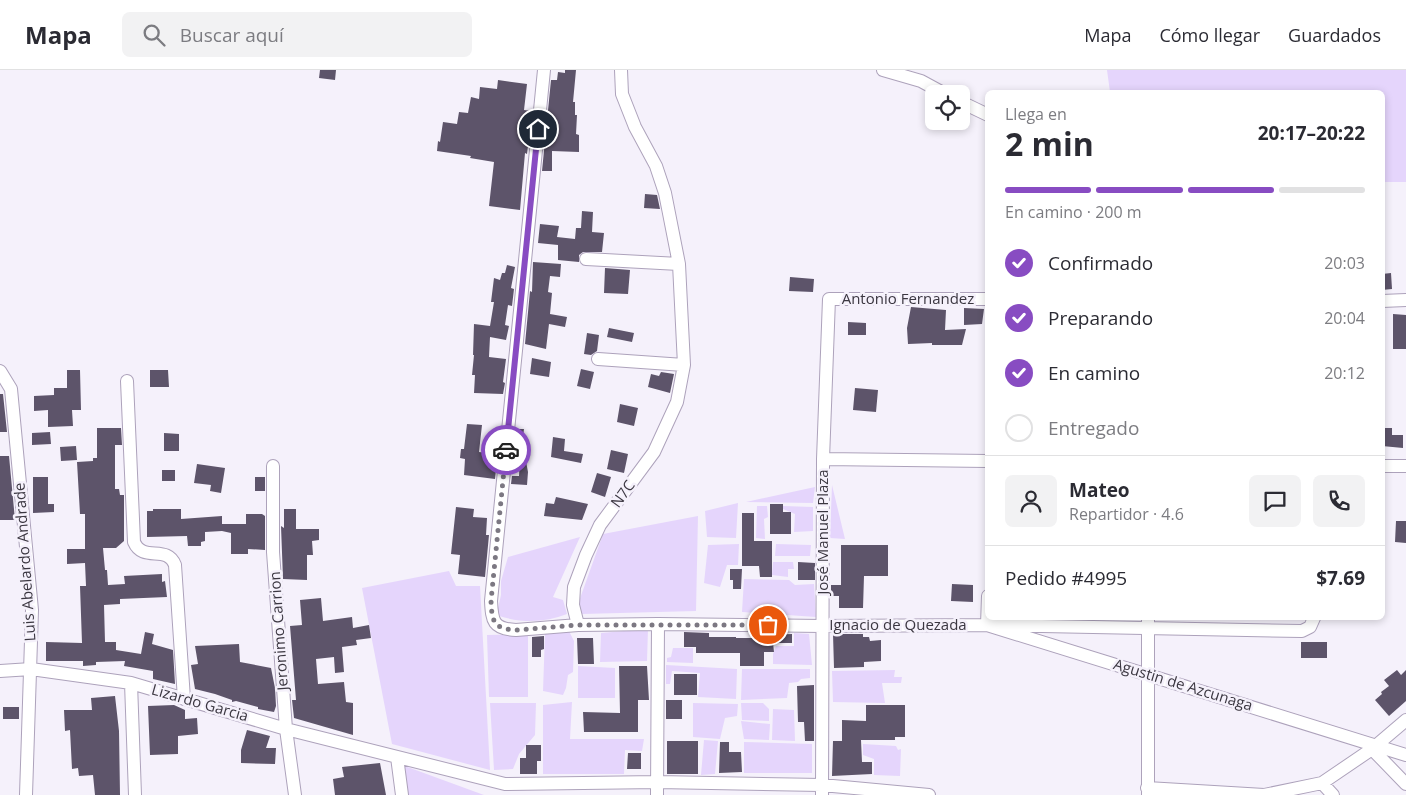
<!DOCTYPE html>
<html lang="es">
<meta charset="utf-8">
<style>
body{margin:0;font-family:"Open Sans",sans-serif;background:#f2f2f3;color:#2b2b33;height:100vh;display:flex;flex-direction:column;font-size:19px;white-space:nowrap}
*{box-sizing:border-box;margin:0}
p{font-size:16px;color:#7c7c81}
.icon{flex:none;width:28px;height:28px;fill:none;stroke:currentColor;stroke-width:2;stroke-linecap:round;stroke-linejoin:round}
.map{position:relative;flex:1;overflow:hidden}
.drawer{position:absolute;left:985px;top:20px;width:400px;height:530px;display:flex;flex-direction:column;background:#fff;border-radius:8px;box-shadow:0 2px 8px #0003}
.drawer>*{flex:none}
.fabs{position:absolute;left:925px;top:15px;display:grid;gap:10px}
.fabs a{display:grid;place-items:center;width:45px;height:45px;border-radius:8px;background:#fff;box-shadow:0 2px 8px #0003;font-size:25px}
.pin{position:absolute;display:grid;place-items:center;width:42px;height:42px;color:#fff;margin:-21px;border:2px solid #fff;border-radius:50%;box-shadow:0 1px 5px #0007}
.courier{position:absolute;display:grid;place-items:center;width:50px;height:50px;margin:-25px;border:4px solid #884cc2;border-radius:50%;background:#fff;color:#222;box-shadow:0 1px 6px #0007}
.headline em{font-style:normal;font-weight:700}
.headline div{display:flex;flex-direction:column-reverse}
.headline{display:flex;align-items:center;justify-content:space-between;height:85px;padding:0 20px}
h1{font-size:32px;font-weight:700;line-height:38px}
.bar{display:grid;grid-template-columns:repeat(4,1fr);gap:8px 5px;align-content:center;height:60px;padding:0 20px}
.bar i{height:6px;border-radius:4px;background:#e1e1e2}
.bar .current{background:#884cc2}
.bar p{grid-column:span 4}
.line{display:flex;align-items:center;gap:12px;padding:0 20px;border-top:1px solid #e1e1e2}
.line div{flex:1}
.round{display:grid;place-items:center;flex:none;width:52px;height:52px;border-radius:8px;background:#f2f2f3}
ol{padding:0 20px;list-style:none}
li{display:flex;align-items:center;gap:15px;height:55px}
li p{margin-inline-start:auto}
li .icon{padding:5px;border-radius:50%;background:#884cc2;color:#fff;stroke-width:4}
li:last-child{color:#7c7c81}
li i{width:28px;height:28px;border:2px solid #e1e1e2;border-radius:50%}
header{display:flex;align-items:center;gap:30px;box-sizing:border-box;height:70px;padding:0 25px;background:#fff;border-bottom:1px solid #e1e1e2}
header strong{font-size:24px}
nav{display:flex;gap:28px;margin-inline-start:auto;font-size:18px}
.search{width:350px;height:45px;background:#f2f2f3;display:flex;align-items:center;gap:12px;box-sizing:border-box;padding:0 18px;border-radius:8px;color:#7c7c81;font-size:19px}
.map>svg:first-child{display:block}
</style>
<header>
<strong>Mapa</strong>
<div class="search"><svg class="icon" aria-label="search" viewBox="0 0 24 24"><circle cx="10" cy="10" r="6"/><path d="M15 15l6 6"/></svg>Buscar aquí</div>
<nav><a>Mapa</a><a>Cómo llegar</a><a>Guardados</a></nav>
</header>
<div class="map">
<svg width="1406" height="725" viewBox="0 0 1406 725">
<rect width="100%" height="100%" fill="#f5f1fb"/>
<path fill="#e5d5fc" d="M1107,0H1406V112H1383L1382,22H1110Z
M832,415L845,469L830,468Z
M815,417L813,433L746,432Z
M738,433L736,468L707,467L705,441Z
M757,436H767L768,447L764,449L765,469L756,468Z
M783,436L813,437V461L794,462L795,444L783,439Z
M698,446L696,541L582,544L578,534L603,464Z
M580,467L553,527L563,530L567,544C545,553 522,553 499,546L498,538L501,525V511L508,487Z
M739,474L738,495H727L720,517L704,513L708,475Z
M776,474L811,475L810,486H775Z
M773,492H793L794,499H788V507L772,505Z
M449,501L456,516H480L490,700L392,674L362,518Z
M744,509L789,510L795,515L814,514L816,547L742,542Z
M648,559L647,591L600,592L601,563Z
M569,561L574,571L573,602L568,605L566,618L563,625L543,621L545,564Z
M794,563L809,564L812,595L773,594V584L776,576H794Z
M528,564V627H489L487,565Z
M673,578H693V593L667,592V588L671,587Z
M666,595L737,599L736,629L698,627L700,603L672,601L670,614H666Z
M578,596L615,598V628H578Z
M742,599H810V608L801,609L798,612L789,613L787,628L741,630Z
M895,600L894,607H902L901,613H882L885,633L833,632L832,601Z
M572,632L570,669H644L642,681L625,680L624,704H543V635Z
M490,633H536L535,665L519,684L513,699L494,700Z
M693,633L738,634L737,646L725,648L720,669L693,667Z
M741,633H763L769,639V651L742,650Z
M773,639L794,640L795,671L772,670Z
M741,651L770,654L769,670L744,669Z
M704,670L718,671L715,704L701,705Z
M744,672L812,674V703H744Z
M863,674L896,676L898,680L901,679L900,706L874,705V689L863,685Z
M402,695L484,725H407Z"/>
<path fill="#5d546a" d="M320,0H336L335,10L319,8Z
M565,0H576L573,32H575V45H577L576,64L579,65V82L552,81V101H542L551,10H557L558,2L565,3Z
M498,10L527,14L524,40L532,41L527,84L525,83L520,140L489,136L494,92L470,88L471,86L437,81L438,71L440,72L443,52L457,54L459,42L468,43L471,27L479,29L480,17L497,19Z
M645,124L657,125L660,139L644,138Z
M582,141L593,142L592,162L604,163L602,182H583L579,185V192L558,190V175L538,173L540,154L559,156L557,167L575,169L576,158H581Z
M533,192L561,194L560,207L550,206L548,222L552,223L550,244L567,247L565,257L549,254L546,279L525,274L530,221L532,222Z
M507,195L515,197L511,218L514,219L512,236L508,235L505,255L509,256L506,270L490,267L489,287L506,289L503,312L505,313L503,324L474,323L475,305H472L474,285H473L474,254L490,256L494,232H491L494,208L500,210L502,203H505Z
M605,198L630,200L628,224L604,223Z
M1391,203L1392,219L1382,220V204Z
M790,207L814,209L813,222L789,221Z
M911,237L946,240L945,260L966,259L962,275H932V273L908,274L907,258Z
M964,238L984,239L982,254L964,255Z
M1393,244L1406,245V279H1393Z
M848,252L866,253V265H848Z
M609,258L634,263L632,272L607,267Z
M587,263L599,265L597,281L591,285L584,284Z
M532,288L551,292L549,307L530,304Z
M581,299L594,302L590,319L577,316Z
M67,300H80L81,340H72L73,356L48,357V340L34,341V326L54,325V318H67Z
M150,300H168L169,317H150Z
M661,302L674,304L670,323L648,317L651,304L659,306Z
M855,318L878,320L876,342L853,340Z
M0,324H3L7,362H0Z
M620,334L638,338L634,356L617,352Z
M467,354L482,355L479,382L487,383V389L497,390L495,409L464,405L465,389L460,388L461,379H464Z
M97,358H121L122,375H115V419H119L120,425H124V471L116,478H103L105,500H107L108,515L125,514L124,506L162,504V512L165,511L167,527L120,529V534L104,535L105,572H116V580L141,584L145,562L154,564L152,574L173,580L175,614L153,609V601L124,596L125,591L96,592V595L83,596V591H46V572L82,573L80,516H86L85,493L67,494V479H85V444H80L77,392L93,391V388H97Z
M1382,358H1392V365H1403V378L1382,376Z
M516,359H524L521,381H524L528,402L527,415L511,414L512,406H519L520,387H514Z
M50,362L51,374L32,375V363Z
M164,363L179,364V381H164Z
M553,367L565,369L564,381L583,384L581,393L551,387Z
M76,376L77,390L61,391L60,377Z
M611,380L628,384L624,403L607,399Z
M0,386H9L15,450H0Z
M197,394L225,398L221,423L210,421L211,415L194,413Z
M162,400H175V411H162Z
M597,403L611,407L605,427L591,422Z
M33,407H48V434H54V442L33,443Z
M255,407H265V421H255Z
M556,427L588,434L582,450L544,446L546,433L554,434Z
M770,434H783V442H791V464H770Z
M456,437L474,439L473,447L487,448L486,465H489L485,507L458,504L460,485L451,484Z
M153,439H181V449L222,446V454H246V444H262L265,446V480L248,479V484H231V463L222,461L205,462V471L201,472V476H188L187,466L147,467V441H153Z
M284,439H296V459H319V470L312,471L313,485H307V510L283,509L281,456L284,458Z
M742,443H754V471H772V507H760L759,496H742Z
M1396,451H1406V473L1395,472Z
M841,475H888V506H864L863,538H839V526H831V515H841Z
M798,492L815,493V510H798Z
M730,499H742L741,519H733V510H730Z
M952,514L973,515V532L951,531Z
M321,528L323,551L352,547L353,558L369,555L371,568L356,570L357,575L342,577L344,602L335,603L334,587L316,589L318,614L344,612L346,632L353,633V665L294,648L292,630H296L290,556L302,555L300,530Z
M684,562L709,563V567H736V568H758V565L792,564V573H773L774,582H764V596H740V583H696V577H684Z
M833,564H863V567H869L870,571L881,570V591L864,592V597L834,598Z
M544,566V579L541,580V587H532V567Z
M577,568H593L594,594H578Z
M1301,572H1327V588H1301Z
M239,574L240,592L271,598L275,618L276,636L274,642L258,639V637L236,631L232,632V630L215,624L195,619L191,595L198,594L195,576Z
M619,596H647L649,630H638V662H584L583,642L620,643Z
M1397,600L1401,605L1406,600V631L1389,646L1375,630L1382,624L1381,622L1389,616L1384,610Z
M674,604H697V625H674Z
M814,615V671H805L804,652H798L797,616Z
M115,626L119,661L120,725H95L93,705L79,706L78,698L72,699L70,660L65,661L64,640H92L91,628Z
M666,630H682V649H666Z
M174,635L185,640V649L197,648L198,664L178,666V684L150,685L148,636Z
M866,635H905V667H895V670H861L862,692H872V704L832,706L833,671H842V650L866,651Z
M3,637H19V649H3Z
M247,660L270,666L266,678H276L275,694L241,693V680Z
M667,671H698V704H667Z
M720,672H729V682H741L742,702L719,703Z
M526,675H541V691H537V704H520V688H526Z
M628,683H641V699H627Z
M380,693L386,725H335L333,709L344,707L342,697Z"/>
<g fill="none" stroke-linecap="round" stroke-linejoin="round">
<g stroke="#ada2bb" stroke-width="14">
<path id="street" d="M544,0L491,531C492,551 493,559 516,560L578,555L658,554L822,556L987,555L1302,561L1310,557L1314,548
M883,0L921,11L945,24
M961,32L988,45
M586,189L679,194
M1382,231L1406,230
M598,289L684,295
M0,301L11,319L32,540L26,725
M127,311L134,472C143,493 167,474 175,495L184,629
M823,389L988,391
M273,396V482L286,659L295,725
M1382,396H1406
M988,526L987,555L1406,685
M578,555L573,535L574,517L586,485L600,455L654,382L677,332L684,295L679,194L665,123L656,96L635,57L622,24L621,0
M0,601L31,599L131,613L286,659L505,714L658,712L822,715L929,725
M131,613L135,725
M1372,679L1406,714
M397,687L402,725
M1322,713L1333,725
M657,725L658,554
M822,725L823,389L829,229H988
M1148,725V548
M1199,725L1147,718L1264,725L1322,713L1372,679L1406,650"/>
</g>
<use href="#street" stroke="#fff" stroke-width="12"/>
</g>
<g fill="none" stroke-linecap="round" stroke-linejoin="round">
<path stroke="#7c7882" stroke-width="5" stroke-dasharray="0 9" d="M506,380L491,531C492,551 493,559 516,560L578,555H768"/>
<path stroke="#884cc2" stroke-width="6" d="M506,380L538,59"/>
</g>
<g text-anchor="middle" stroke-width="5" stroke-linejoin="round" paint-order="stroke">
<g font-size="15" fill="#3b3741" stroke="#f5f1fb">
<text x="908" y="234">Antonio Fernandez</text>
<text transform="translate(623 424) rotate(-54)" y="5">N7C</text>
<text transform="translate(823 462) rotate(-90)" y="5">José Manuel Plaza</text>
<text transform="translate(25 492) rotate(-94)" y="5">Luis Abelardo Andrade</text>
<text x="898" y="560">Ignacio de Quezada</text>
<text transform="translate(279 561) rotate(-94)" y="5">Jeronimo Carrion</text>
<text transform="translate(1183 615) rotate(17)" y="5">Agustin de Azcunaga</text>
<text transform="translate(200 633) rotate(16)" y="5">Lizardo Garcia</text>
</g>
</g>
</svg>
<div class="fabs">
<a><svg class="icon" aria-label="locate" viewBox="0 0 24 24"><circle cx="12" cy="12" r="6"/><path d="M12 2v4M12 18v4M2 12h4M18 12h4"/></svg></a>
</div>
<div class="pin" style="left:768px;top:555px;background:#ea580c"><svg class="icon" aria-label="bag" viewBox="0 0 24 24"><path d="M5 8h14l-1 12H6zM9 8a3 3 0 0 1 6 0"/></svg></div>
<div class="pin" style="left:538px;top:59px;background:#1f2937"><svg class="icon" aria-label="home" viewBox="0 0 24 24"><path d="M3 11l9-7 9 7M6 9v11h12V9"/></svg></div>
<div class="courier" style="left:506px;top:380px"><svg class="icon" aria-label="car" viewBox="0 0 24 24"><path d="M5 17H2v-5l4-1 3-4h7l3 4 3 1v5h-3M9 17h6M6 11h13"/><circle cx="7" cy="17" r="2"/><circle cx="17" cy="17" r="2"/></svg></div>
<section class="drawer">
<div class="headline"><div><h1>2 min</h1><p>Llega en</p></div><em>20:17–20:22</em></div>
<div class="bar"><i class="current"></i><i class="current"></i><i class="current"></i><i></i><p>En camino · 200 m</p></div>
<ol>
<li><svg class="icon" aria-label="check" viewBox="0 0 24 24"><path d="M5 12l5 5 9-10"/></svg>Confirmado<p>20:03</p></li>
<li><svg class="icon" aria-label="check" viewBox="0 0 24 24"><path d="M5 12l5 5 9-10"/></svg>Preparando<p>20:04</p></li>
<li><svg class="icon" aria-label="check" viewBox="0 0 24 24"><path d="M5 12l5 5 9-10"/></svg>En camino<p>20:12</p></li>
<li><i></i>Entregado</li>
</ol>
<div class="line" style="height:90px"><a class="round"><svg class="icon" aria-label="person" viewBox="0 0 24 24"><circle cx="12" cy="8" r="4"/><path d="M4 21q1-7 8-7t8 7"/></svg></a><div><b>Mateo</b><p>Repartidor · 4.6</p></div><a class="round"><svg class="icon" aria-label="chat" viewBox="0 0 24 24"><path d="M4 5h16v11H9l-5 4z"/></svg></a><a class="round"><svg class="icon" aria-label="phone" viewBox="0 0 24 24"><path d="M5 4h4l2 5-3 2q2 4 5 5l2-3 5 2v4C11 20 4 13 5 4z"/></svg></a></div>
<div class="line" style="height:65px"><div>Pedido #4995</div><b>$7.69</b></div>
</section>
</div>
